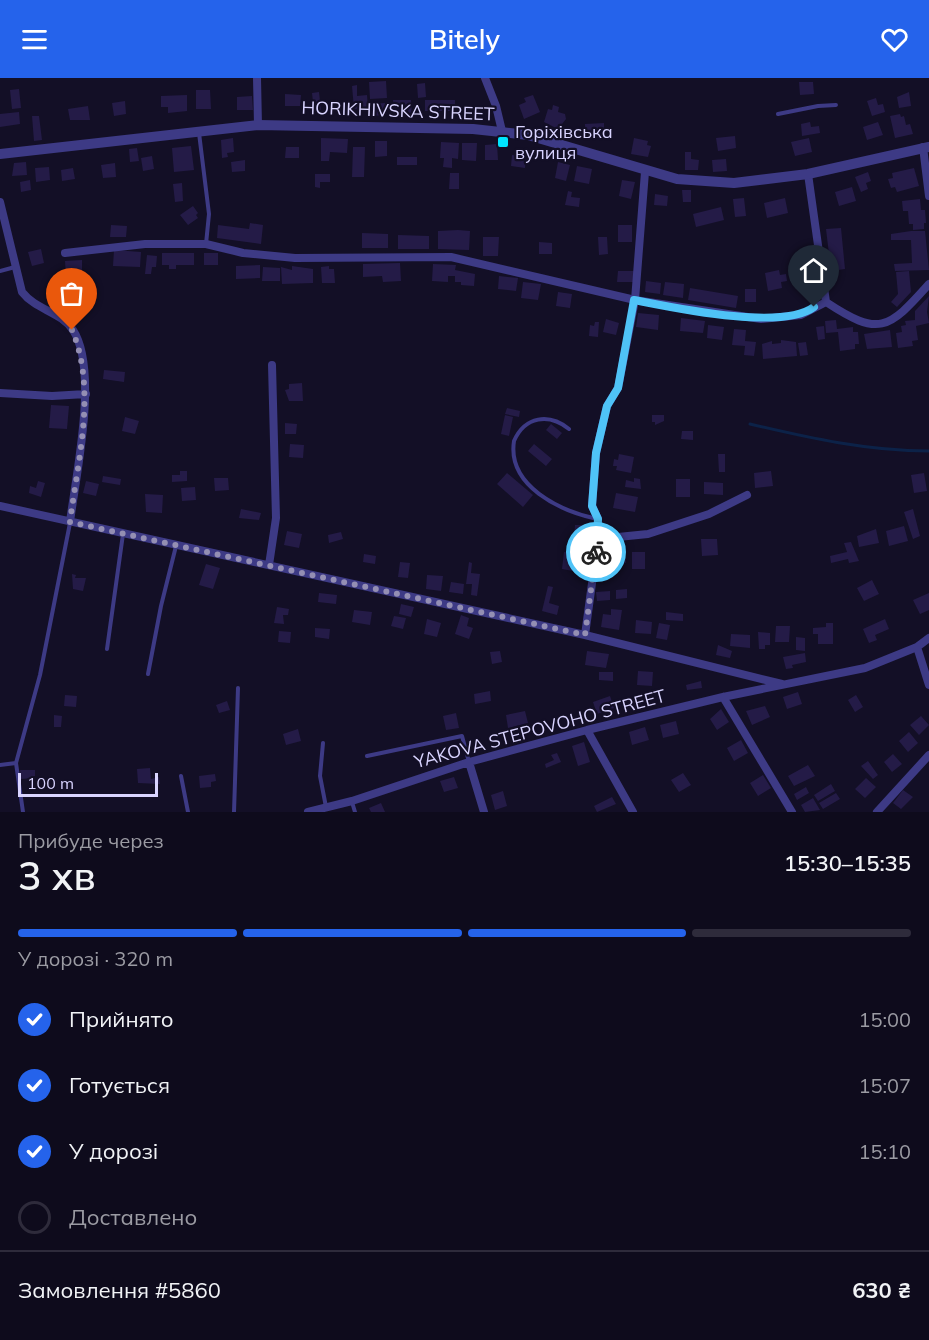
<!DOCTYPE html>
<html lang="uk">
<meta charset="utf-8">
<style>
body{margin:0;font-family:Mulish,sans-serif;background:#1c1929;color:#f1f3f6;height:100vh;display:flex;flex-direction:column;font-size:22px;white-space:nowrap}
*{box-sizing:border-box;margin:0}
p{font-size:20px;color:#9b9ba3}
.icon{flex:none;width:33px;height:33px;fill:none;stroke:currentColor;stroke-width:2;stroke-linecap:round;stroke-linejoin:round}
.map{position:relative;height:734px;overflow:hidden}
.sheet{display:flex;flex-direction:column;background:#0e0b1c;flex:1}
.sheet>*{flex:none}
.scale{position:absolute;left:18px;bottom:15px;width:140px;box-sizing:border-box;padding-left:6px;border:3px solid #d9d4ff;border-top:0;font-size:16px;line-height:21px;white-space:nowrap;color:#d9d4ff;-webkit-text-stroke:4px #130f26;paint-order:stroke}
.pin{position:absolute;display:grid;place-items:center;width:51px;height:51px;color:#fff;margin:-62px -26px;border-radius:50% 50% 50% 0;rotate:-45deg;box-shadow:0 0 6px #0007}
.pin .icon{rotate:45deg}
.courier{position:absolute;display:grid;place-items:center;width:60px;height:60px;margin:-30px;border:4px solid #4fc3f7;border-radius:50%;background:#fff;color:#222;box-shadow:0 2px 8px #0007}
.head em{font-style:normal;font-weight:600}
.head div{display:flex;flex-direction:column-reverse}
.head{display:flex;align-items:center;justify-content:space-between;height:102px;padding:0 18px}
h1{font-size:39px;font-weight:600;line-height:45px}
.bar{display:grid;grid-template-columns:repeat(4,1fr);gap:9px 6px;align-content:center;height:72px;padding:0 18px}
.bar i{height:8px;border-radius:4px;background:#2e2b3b}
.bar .on{background:#2563eb}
.bar p{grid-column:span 4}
.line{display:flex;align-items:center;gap:15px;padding:0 18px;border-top:2px solid #2e2b3b}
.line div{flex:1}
ol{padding:0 18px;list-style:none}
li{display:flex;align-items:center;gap:18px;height:66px}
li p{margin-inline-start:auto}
li .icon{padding:6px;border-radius:50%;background:#2563eb;color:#fff;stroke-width:4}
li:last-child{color:#9b9ba3}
li i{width:33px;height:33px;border:3px solid #2e2b3b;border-radius:50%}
header{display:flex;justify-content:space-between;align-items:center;height:78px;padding:0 18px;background:#2563eb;color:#fff;font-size:27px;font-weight:600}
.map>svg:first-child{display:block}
</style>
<header><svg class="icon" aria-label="menu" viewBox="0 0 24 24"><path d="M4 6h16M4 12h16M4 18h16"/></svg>Bitely<svg class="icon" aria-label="heart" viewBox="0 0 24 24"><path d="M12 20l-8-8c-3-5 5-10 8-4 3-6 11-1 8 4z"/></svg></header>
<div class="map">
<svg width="929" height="734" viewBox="0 0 929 734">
<rect width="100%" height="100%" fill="#130f26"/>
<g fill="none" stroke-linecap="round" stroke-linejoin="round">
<path stroke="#0c2248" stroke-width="3" d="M750,346C809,360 868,373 929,373"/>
</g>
<path fill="#241b47" d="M386,3L387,20L370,21L369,4Z
M799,4H813L814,16L800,17Z
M425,5L426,19L418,20L417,6Z
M357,7V18L367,17L368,30L354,31L352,8Z
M19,11L21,30L12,31L10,12Z
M196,12H210L211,31H196Z
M319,14L321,32L314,33L312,15Z
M909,14L911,28L899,30L897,19Z
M285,16L301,17L300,28H285Z
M187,17V33L168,35V29H161V18Z
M533,17L540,34L524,41L519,27L526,24L524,20Z
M252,18L253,32H237V19Z
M876,20L878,27L883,26L885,34L872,38L867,23Z
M393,22H411L412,39H400V35H394Z
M425,22H455V33H425Z
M125,23L126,36L114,38L112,25Z
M385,25L386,37L372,38L371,26Z
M553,27L559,29L558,34L565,36L566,41L558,51L544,44L548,31L552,32Z
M88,28L90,42H70L68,31Z
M19,34L20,46L0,49V36Z
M900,36L901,39L904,38L906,47L910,46L913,56L895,60L890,38Z
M32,38H39L42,62L34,63Z
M810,44L811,49L819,48L820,55L802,58L801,46Z
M878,44L883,57L867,62L863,49Z
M604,45V56L585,57V46Z
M735,58L736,70L718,73L716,60Z
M233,60L234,74L227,75L228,79L222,80L221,62Z
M321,60L348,61L347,75L330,74L329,83H321Z
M634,60L648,63L647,67L651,68L648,79L631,76Z
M809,60L812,74L795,78L791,64Z
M375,63H387V78L375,79Z
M441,64L459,65L458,81L452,80V90L443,89L444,80H440Z
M462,65H477L476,83L462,82Z
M497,66L498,82H485V67Z
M191,68L194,92L174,94L172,70Z
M286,69H299V80H285Z
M353,69H365L364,99H352Z
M137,70L139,83L130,84L129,71Z
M685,74H691V81L699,82L698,92H685Z
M512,77L526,79L525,90L511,88Z
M152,78L154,91L143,93L141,80Z
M397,79H417V87H397Z
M726,81L727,93L713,94L712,82Z
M245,82V93L232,94L231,84Z
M26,84L27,97L12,98L14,85Z
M558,84L570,87L566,103L555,100Z
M115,85L116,99L103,100L101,87Z
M577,88L592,91L589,106L574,103Z
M49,89L50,102L36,104L35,90Z
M73,90L75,101L62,103L61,92Z
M914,90L919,108L897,114L895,109L891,110L888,101L893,100L892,95Z
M868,94L871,103L866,105L868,111L861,114L855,99Z
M450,95H459V111H449Z
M315,96H330V104H320V110L315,109Z
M30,102L31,112L21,114L20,104Z
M622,102L635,104L631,121L619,118Z
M182,105L183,123L175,124L173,106Z
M852,109L856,123L839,128L835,114Z
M682,112H691V124H683Z
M568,113L572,114L571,119L580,120L579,129L565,127Z
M655,116L668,118L667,128L654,127Z
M744,120L746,138L735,139L733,121Z
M785,120L788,135L767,140L764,125Z
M920,121L921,132H925L926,145H924V151L913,152V146H909L908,133H903L902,123Z
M193,128L198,135L196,137L198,140L188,147L180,137Z
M721,129L724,142L696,149L693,136Z
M250,145L263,147L261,166L217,160L218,147L249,151Z
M111,147L127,148L126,159H110Z
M618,147H632V164H618Z
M841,150L845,191L831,193L826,151Z
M458,152L470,153L469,172L438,171V153Z
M911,153H925L929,192L895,193L894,186L912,185L911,162H891V156Z
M362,155L388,156V170H362Z
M398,157L429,158V171H398Z
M483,159H499L498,178H483Z
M598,159H607L608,176L599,177Z
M539,164L552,165V176H539Z
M41,171L44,185L32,188L28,174Z
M114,172L141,174L140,189L113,188Z
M162,175H194V187H176V191H169V187H162Z
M204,175H218V187H204Z
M147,177L157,178L156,189H152L151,196H145Z
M82,182V198L66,199L65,183Z
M400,185L401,203L383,204L382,198L363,199V186Z
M433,186L456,187L455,192L475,196L474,208L461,207V204H455V198H448V204L432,203Z
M260,187V200L236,201V188Z
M292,188L313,191V205L282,206L281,189L292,192Z
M329,188V191H334L335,205H322L321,189Z
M263,189L280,190V203H262Z
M779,192L780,197L786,196L787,203L781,204L782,210L768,213L765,195Z
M618,193H634V204H617Z
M909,193L911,214L897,229L891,224L898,216L896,194Z
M499,198L518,200L516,213L498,211Z
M646,203L661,205L660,216L645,214Z
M523,204L541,206L538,222L521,220Z
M665,204L684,206L683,220L663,217Z
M690,210L738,218L736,230L688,222Z
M745,211H756V224H745Z
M558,214L572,216L570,230L556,228Z
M929,218L927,234L929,245L916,248L918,262L912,263L913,268L898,270L896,255L902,254L901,248L906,247L905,243L915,242V233Z
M638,235L659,237L658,252L636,249Z
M681,240L705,243L703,255L680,253Z
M606,241L619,245L616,257L603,254Z
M836,242L837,251L853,249V254H858L859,266H855V271L840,273L838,254L826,255L825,243Z
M595,244H599L598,259L589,258L590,247L594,248Z
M708,247L724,249L722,262L707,260Z
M824,248L825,261L818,262L816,249Z
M734,251L746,252L745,263L756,264L754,278L744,277L745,268L732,267Z
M890,252L892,269L867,271L864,256Z
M781,262L796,264L797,278L763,281L762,266L772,263V266L781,265Z
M806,264L808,277L800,278L798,265Z
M104,292L125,294L124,304L103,301Z
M302,305L303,323H289L285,312L289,311V306Z
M51,327L69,328L67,351L49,350Z
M507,330L520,333L519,339L505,336Z
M505,337L513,339L509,358L501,356Z
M652,337H664V343L655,347V344H652Z
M125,339L139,343L135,356L122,353Z
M285,345L297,346L296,356H285Z
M551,346L562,355L557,361L546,352Z
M682,353H693V362L681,361Z
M290,366L304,367L303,380L289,379Z
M534,366L552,381L546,388L528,373Z
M619,376L634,379L631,395L616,392L617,388H613L614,381L618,382Z
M718,376H725V394H719Z
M180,393H187V403L172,404V397H180Z
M771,393L773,408L755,410L754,395Z
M507,395L533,417L523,429L497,406Z
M924,395L927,413L914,415L911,397Z
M103,398L121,401L120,407L102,404Z
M214,400H228L229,412L215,413Z
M634,400L640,401L641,411L625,409L626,402L634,404Z
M676,401H690V419H676Z
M38,403L45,405L41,419L29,415L30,408L36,410Z
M86,403L99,406L96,418L83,415Z
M704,404L723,405V417L704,416Z
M195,409L196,422L182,423L181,410Z
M616,415L638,419L635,434L613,430Z
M145,416L163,417L162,435L146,434Z
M241,431L261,435L259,442L239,440Z
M913,431L920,458L913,461L904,434Z
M575,447H586L588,471H573Z
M904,448L908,463L889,468L886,453Z
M876,451L879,465L859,469L857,458Z
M287,453L302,456L299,470L284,467Z
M341,454L343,461L329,465L328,457Z
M701,461H717L718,477L702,478Z
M851,464L859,483L849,485L848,481L831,485L830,478L847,474L844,465Z
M564,474L586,477L585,482L575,480L573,493L562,491Z
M625,474L626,485L608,486L607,476Z
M632,474H645V491H632Z
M364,476L376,478L375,486L363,484Z
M400,484L410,485L408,500L398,499Z
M469,484L472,485L471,495L480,496L477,518L471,517L472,506H466Z
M206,486L220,490L213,511L199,507Z
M72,496L76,497L75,500H86L83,513L73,511Z
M427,497L443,498L441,513L426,511Z
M872,502L879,516L864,523L857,510Z
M451,504L464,506L463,516L449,514Z
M548,508L553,509L549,525L559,528L557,537L542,533Z
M627,511V520L616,521V512Z
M610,513V522L597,523L596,514Z
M319,515L337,517L336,526L318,524Z
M929,515V532L920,536L913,522Z
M401,526L414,529L411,539L399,536Z
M277,529L289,531L288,537H283L284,546L274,545Z
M611,531L622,532L619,552L601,549L603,536L611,537Z
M354,532L372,534L370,547L352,544Z
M666,534L683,536V543L666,542Z
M461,537L469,540L467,548L473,550L469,561L455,556Z
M394,538L406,540L403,551L391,548Z
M427,541L441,545L437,559L424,556Z
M885,541L889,551L875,557L877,562L869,565L863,551Z
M636,542L652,544L651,556L635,555Z
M659,545L670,547L667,562L656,560Z
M826,545H833V566H818V556H813V550L826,549Z
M776,548H790L789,564H775Z
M315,550L330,551L329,561L315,559Z
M279,553L291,554L290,565L278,564Z
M758,554L770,555V567H765V571H759Z
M731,556L750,557V570L730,568Z
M796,559L805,560V573L796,572Z
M718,567L732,573L730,580L716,577Z
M500,573L502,584L492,586L490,574Z
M587,573L609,576L606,590L585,587Z
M805,575L806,584L792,587L793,590L786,591L783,579Z
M638,593L653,594L652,608L637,607Z
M599,594H613V603L599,602Z
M701,603L702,610L687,612L686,607Z
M490,613L491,623L475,626L474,616Z
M798,614L802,626L787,631L783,619Z
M65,617L77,618L76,629L64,628Z
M856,617L863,629L855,634L848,622Z
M610,618L614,630L597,636L593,624Z
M227,623L230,632L219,635L216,627Z
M765,628L770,639L752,647L746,633Z
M721,631L729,644L717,652L710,641Z
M525,633L528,645L508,650L506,637Z
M456,635L459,650L446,652L443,638Z
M54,637L62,638L61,649H54Z
M921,638L929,647L919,657L910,647Z
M676,643L679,656L663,660L660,647Z
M645,649L649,662L632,667L629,654Z
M298,651L301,663L286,667L283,656Z
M909,654L918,665L908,674L899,663Z
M741,662L748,675L734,683L727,670Z
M584,664L590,684L578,688L572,668Z
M557,675L561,684L546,690L545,686L554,682L551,677Z
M893,676L902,686L892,694L884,684Z
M868,683L878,697L873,701L861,688Z
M808,687L815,698L794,708L788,698Z
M150,690L151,701L159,699L160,706L138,705L137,691Z
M20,692H35V700L21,701Z
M683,695L691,707L679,714L671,702Z
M215,696L216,703L211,704V709L200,710L199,698Z
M763,697L771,710L758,718L750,705Z
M454,699L458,710L444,714L440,703Z
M866,700L876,709L865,720L855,711Z
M831,706L835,713L818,723L814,717Z
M806,709L809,715L797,722L794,716Z
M903,712L913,719L901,731L893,725Z
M503,713L507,728L495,732L491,717Z
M836,715L840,721L823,731L819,725Z
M612,719L616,726L597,734L594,728Z
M813,720L820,732L805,734L801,727Z
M381,725L385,734H371L369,730Z"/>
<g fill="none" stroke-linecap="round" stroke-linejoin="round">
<path stroke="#3d3a85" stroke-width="4" d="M778,36L818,28L836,27
M199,55L209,136L206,166
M0,193L15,189
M569,351C549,335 525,338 514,363C507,408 560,433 597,441
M107,571L123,456
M148,596L161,528L176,468
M323,665L320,698L326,729
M367,678L462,658L469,684
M0,687L16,685
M181,698L188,734
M352,724L355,734
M23,734L16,685L40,597L70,445
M234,734L238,610"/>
<path stroke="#3d3a85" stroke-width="8" d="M257,0L258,47
M485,0L496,28L502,53
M923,69L929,118
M0,124L22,214C36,232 61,234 73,252C99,292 76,396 70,444
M65,175L145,166H206L243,175L295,180L451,179L635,222L761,241L801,237L826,224L808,96
M826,224C879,259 888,252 929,206
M0,315L52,318L86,316
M0,428L585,557L782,606
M598,461L648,456L709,436L747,417
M269,487L276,440L272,287
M585,557L598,461V441L592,428L596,375L607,328L618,310L635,222L645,94
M917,569L929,607
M723,619L792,734
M587,652L633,734
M469,684L484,734
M308,734L352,723L469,684L587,652L723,619L865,590L917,569L929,560
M877,734L929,677"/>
<path stroke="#3d3a85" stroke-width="10" d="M0,76L258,47L473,51L528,57L677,101L734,105L808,96L929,69"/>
</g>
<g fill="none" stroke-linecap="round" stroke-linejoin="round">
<path stroke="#948fb3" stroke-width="6" stroke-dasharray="0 10.8" d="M72,252C97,311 78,381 70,444L585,557L596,474"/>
<path stroke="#4fc3f7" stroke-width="8" d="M596,474L598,441L592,428L596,375L607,328L618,310L634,222C675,230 782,253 814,229"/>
</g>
<rect fill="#00e5ff" stroke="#130f26" stroke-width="2" x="497" y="58" width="12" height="12" rx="3"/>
<g text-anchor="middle" stroke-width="4.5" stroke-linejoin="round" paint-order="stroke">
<g font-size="18" fill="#d9d4ff" stroke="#130f26">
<text transform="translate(398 33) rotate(2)" y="6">HORIKHIVSKA STREET</text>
<text transform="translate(540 651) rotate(-15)" y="6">YAKOVA STEPOVOHO STREET</text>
</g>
<g font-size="18" fill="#d9d4ff" stroke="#130f26" text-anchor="start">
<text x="515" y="60">Горіхівська<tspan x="515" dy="21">вулиця</tspan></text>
</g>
</g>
</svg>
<div class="scale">100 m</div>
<div class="pin" style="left:72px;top:252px;background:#ea580c"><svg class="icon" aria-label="bag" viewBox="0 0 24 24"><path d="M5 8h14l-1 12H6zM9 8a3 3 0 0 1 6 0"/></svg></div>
<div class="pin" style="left:814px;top:229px;background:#1f2937"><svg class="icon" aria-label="home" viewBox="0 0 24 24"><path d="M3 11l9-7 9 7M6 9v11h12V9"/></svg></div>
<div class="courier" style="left:596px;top:474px"><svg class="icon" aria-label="bike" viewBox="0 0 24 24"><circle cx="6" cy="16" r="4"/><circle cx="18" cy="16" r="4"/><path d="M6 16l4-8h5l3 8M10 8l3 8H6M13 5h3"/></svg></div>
</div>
<section class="sheet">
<div class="head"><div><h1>3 хв</h1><p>Прибуде через</p></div><em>15:30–15:35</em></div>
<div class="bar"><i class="on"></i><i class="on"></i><i class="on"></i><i></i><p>У дорозі · 320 m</p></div>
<ol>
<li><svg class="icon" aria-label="check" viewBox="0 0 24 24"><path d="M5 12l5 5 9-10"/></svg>Прийнято<p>15:00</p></li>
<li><svg class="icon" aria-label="check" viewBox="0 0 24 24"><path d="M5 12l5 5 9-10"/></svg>Готується<p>15:07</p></li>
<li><svg class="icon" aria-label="check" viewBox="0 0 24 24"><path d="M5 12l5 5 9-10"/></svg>У дорозі<p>15:10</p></li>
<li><i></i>Доставлено</li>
</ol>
<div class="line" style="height:78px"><div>Замовлення #5860</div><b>630 ₴</b></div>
</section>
